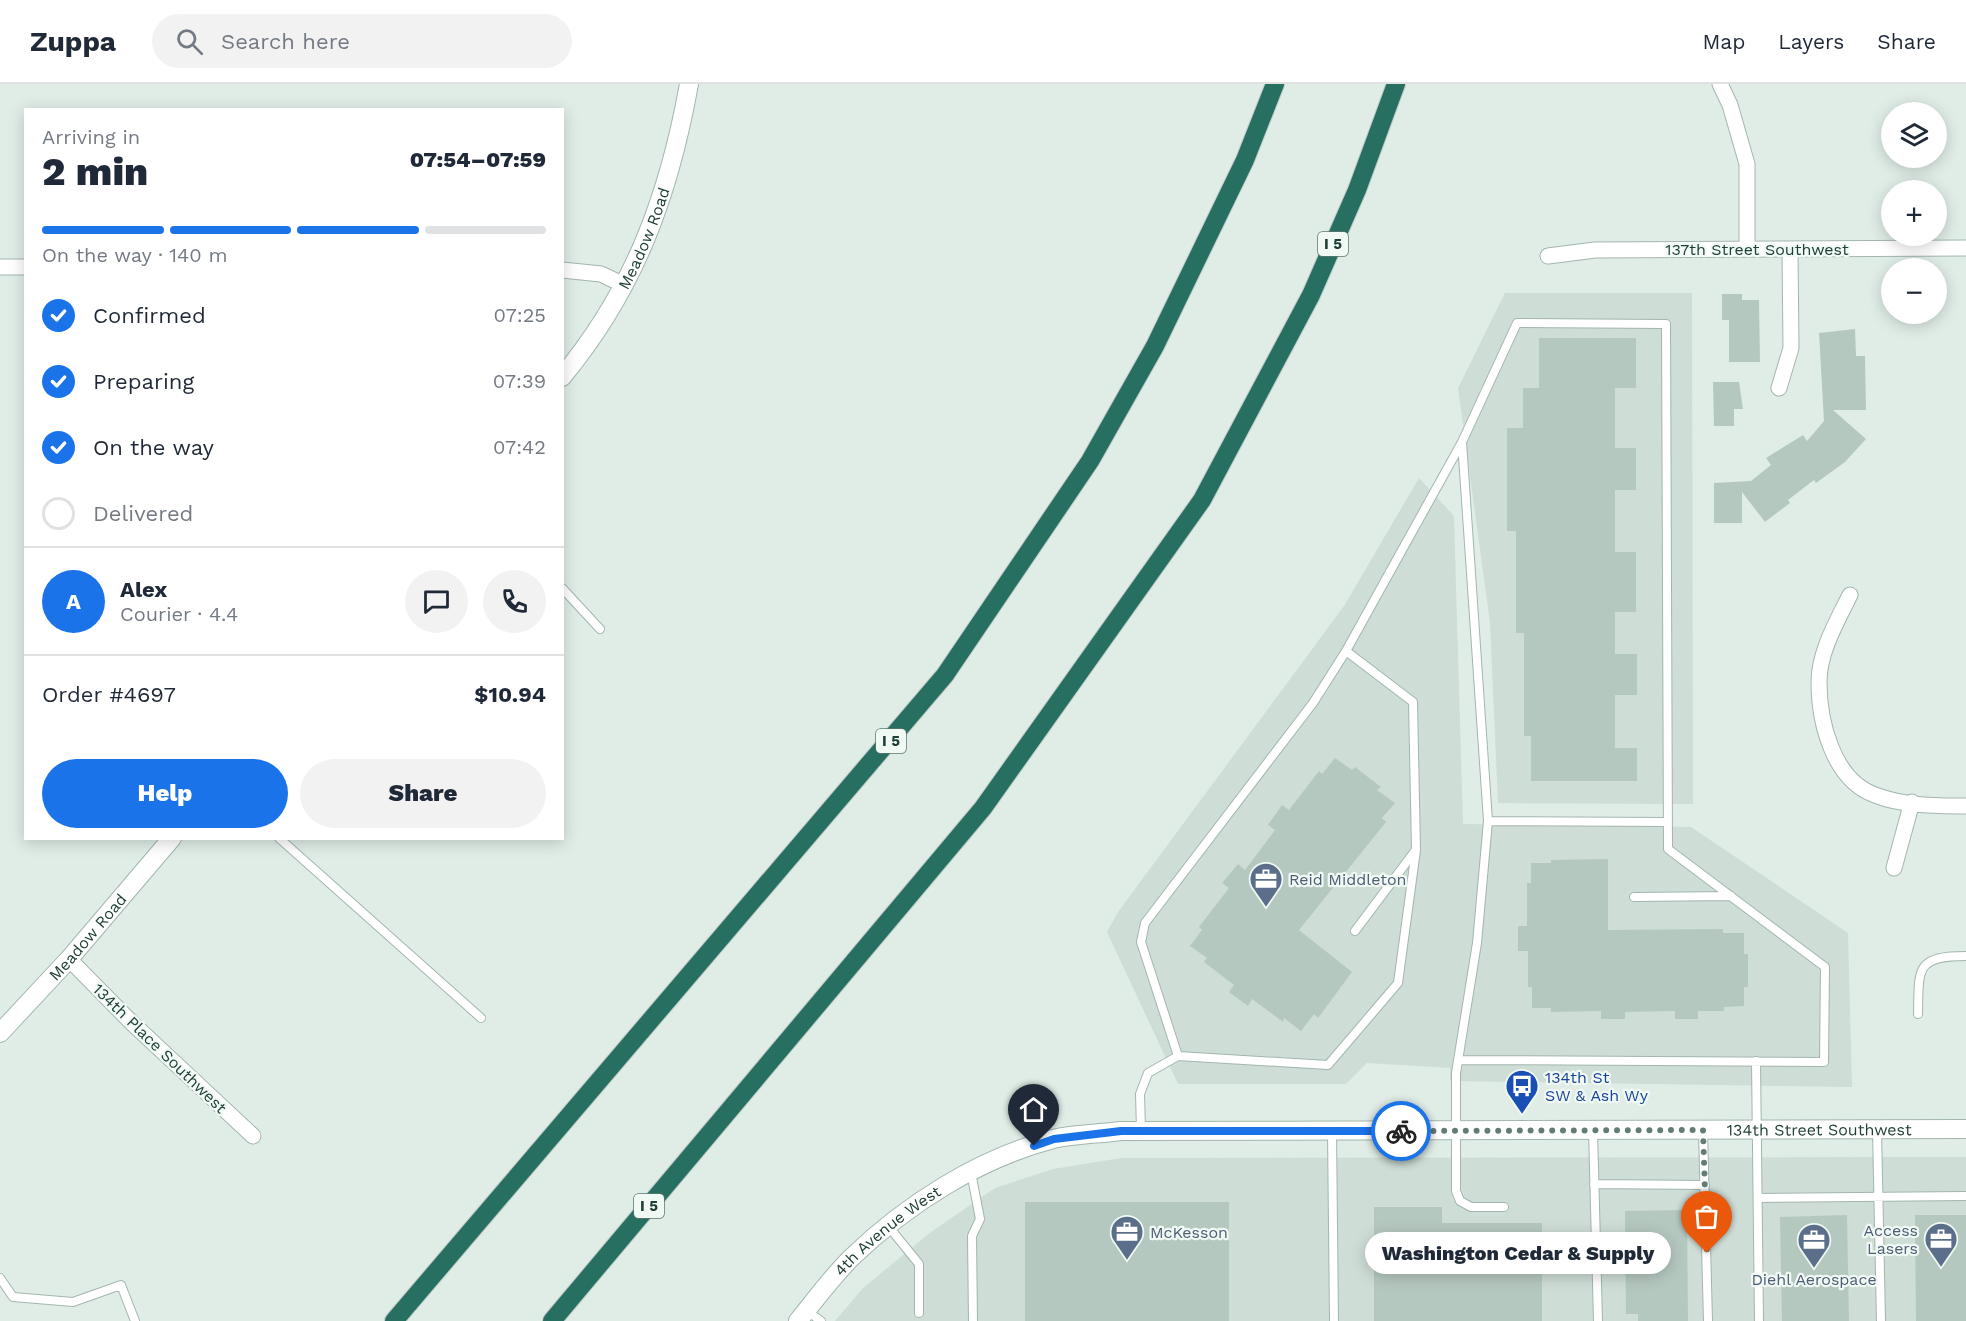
<!DOCTYPE html>
<meta charset="utf-8">
<style>
body{margin:0;font-family:"Work Sans",sans-serif;background:#f2f2f3;color:#1f2937;height:100vh;display:flex;flex-direction:column;font-size:22px;white-space:nowrap}
*{box-sizing:border-box;margin:0}
p{font-size:20px;color:#747a83}
.icon{flex:none;width:33px;height:33px;fill:none;stroke:currentColor;stroke-width:2;stroke-linecap:round;stroke-linejoin:round}
.map{position:relative;flex:1;overflow:hidden}
.panel{position:absolute;left:24px;top:24px;width:540px;height:732px;display:flex;flex-direction:column;background:#fff;border-radius:0px;box-shadow:0 3px 15px #0003}
.panel>*{flex:none}
.controls{position:absolute;left:1881px;top:18px;display:grid;gap:12px}
.controls a{display:grid;place-items:center;width:66px;height:66px;border-radius:50%;background:#fff;box-shadow:0 3px 15px #0003;font-size:30px}
.pin{position:absolute;display:grid;place-items:center;width:51px;height:51px;color:#fff;margin:-62px -26px;border-radius:50% 50% 50% 0;rotate:-45deg;box-shadow:0 0 6px #0007}
.pin .icon{rotate:45deg}
.courier{position:absolute;display:grid;place-items:center;width:60px;height:60px;margin:-30px;border:4px solid #1a73e8;border-radius:50%;background:#fff;color:#222;box-shadow:0 2px 8px #0007}
.bubble{position:absolute;height:42px;border-radius:21px;background:#fff;box-shadow:0 3px 15px #0003;font-size:20px;font-weight:800;line-height:42px;text-align:center}
.overview em{font-style:normal;font-weight:800}
.overview div{display:flex;flex-direction:column-reverse}
.overview{display:flex;align-items:center;justify-content:space-between;height:102px;padding:0 18px}
h1{font-size:39px;font-weight:800;line-height:45px}
.bar{display:grid;grid-template-columns:repeat(4,1fr);gap:9px 6px;align-content:center;height:72px;padding:0 18px}
.bar i{height:8px;border-radius:4px;background:#e0e1e3}
.bar .current{background:#1a73e8}
.bar p{grid-column:span 4}
.line{display:flex;align-items:center;gap:15px;padding:0 18px;border-top:2px solid #e0e1e3}
.line div{flex:1}
.round{display:grid;place-items:center;flex:none;width:63px;height:63px;border-radius:32px;background:#f2f2f3}
ol{padding:0 18px;list-style:none}
li{display:flex;align-items:center;gap:18px;height:66px}
li p{margin-inline-start:auto}
li .icon{padding:6px;border-radius:50%;background:#1a73e8;color:#fff;stroke-width:4}
li:last-child{color:#747a83}
li i{width:33px;height:33px;border:3px solid #e0e1e3;border-radius:50%}
.cta{display:flex;gap:12px;margin-top:auto;padding:12px 18px}
.cta a{flex:1;height:69px;border-radius:36px;background:#1a73e8;color:#fff;font-size:24px;font-weight:800;line-height:69px;text-align:center}
.cta a+a{background:#f2f2f3;color:#1f2937}
header{display:flex;align-items:center;gap:36px;box-sizing:border-box;height:84px;padding:0 30px;background:#fff;border-bottom:2px solid #e0e1e3}
header strong{font-size:28px}
nav{display:flex;gap:33px;margin-inline-start:auto;font-size:21px}
.search{width:420px;height:54px;background:#f2f2f3;display:flex;align-items:center;gap:15px;box-sizing:border-box;padding:0 21px;border-radius:33px;color:#747a83;font-size:22px}
.map>svg:first-child{display:block}
</style>
<header>
<strong>Zuppa</strong>
<div class="search"><svg class="icon" aria-label="search" viewBox="0 0 24 24"><circle cx="10" cy="10" r="6"/><path d="M15 15l6 6"/></svg>Search here</div>
<nav><a>Map</a><a>Layers</a><a>Share</a></nav>
</header>
<div class="map">
<svg width="1966" height="1237" viewBox="0 0 1966 1237">
<rect width="100%" height="100%" fill="#e0ede7"/>
<path fill="#ceddd6" d="M1505,209H1692L1693,720L1498,719L1490,539L1458,304Z
M1419,394L1454,432L1463,740L1691,743L1848,849L1852,1003L1450,997V984L1367,979L1346,1000H1178L1107,848L1118,828L1344,522Z
M1966,1073V1237H835L863,1204L931,1148L995,1104L1053,1085L1121,1074Z"/>
<path fill="#b5c8c0" d="M1722,210H1742V216H1759L1760,278H1729V236H1722Z
M1855,245L1856,272H1865L1866,326H1833L1866,355L1845,378L1816,399L1814,396L1788,416L1790,419L1765,438L1742,408V439H1714V399L1751,397L1771,381L1766,374L1803,351L1807,357L1824,337L1819,249Z
M1539,254H1636V304H1615V364H1636V406H1615V468H1636V528H1615V570H1637V611H1615V664H1637V697H1531V652H1524V549H1516V447H1507V344H1523V304H1539Z
M1713,298H1739L1743,325H1734V342H1714Z
M1335,674L1352,686L1355,683L1381,703L1377,706L1395,719L1382,734L1386,738L1299,846L1352,888L1318,934L1314,930L1301,947L1284,934L1283,938L1252,915L1248,922L1229,908L1234,901L1204,878L1207,874L1190,862L1202,846L1199,843L1229,804L1222,799L1238,780L1245,786L1275,746L1268,741L1282,721L1289,726L1319,687L1322,690Z
M1608,775V846L1723,845V849H1744V870H1748V903H1744V922L1724,923V927H1698V935H1675V927L1625,928V935H1601V927L1551,928V924H1532V903H1528V867H1518V842H1527V799H1531V779H1551V776Z
M1025,1118H1229V1237H1025Z
M1374,1123H1442V1139H1542V1237H1374Z
M1687,1126L1688,1237H1638V1230H1626L1625,1127Z
M1847,1131L1849,1237H1782L1780,1133Z
M1915,1131H1966V1237H1916Z"/>
<g fill="none" stroke-linecap="round" stroke-linejoin="round">
<g stroke="#a2b6af" stroke-width="10">
<path id="service" d="M562,504L600,545
M1346,567L1413,618L1416,766L1398,899L1328,981L1178,972L1141,858L1145,839L1313,619L1346,567L1462,358L1488,737L1477,859L1456,989V1107L1460,1117L1471,1123H1504
M1488,737L1668,738
M279,754L481,934
M1634,813L1731,812
M1355,847L1415,767
M1918,930C1919,885 1915,872 1966,872
M1458,976L1824,978L1825,883L1668,765L1666,240L1517,239L1462,358
M1756,977L1759,1237
M1141,1046L1140,1010L1148,989L1178,972
M1593,1046L1598,1237
M1877,1046L1881,1237
M1332,1047L1334,1237
M1703,1047L1708,1237
M971,1088L980,1135L972,1152L973,1237
M1594,1100L1705,1101
M1758,1114L1966,1112
M889,1143L919,1180V1229
M0,1194L13,1213L73,1218L121,1201L135,1237
M807,1227L821,1237"/>
</g>
<g stroke="#a2b6af" stroke-width="17">
<path id="minor" d="M1720,0L1730,21L1747,80V165
M1548,172L1595,166L1966,164
M0,183H26
M562,186L601,190L624,201
M1779,304L1791,264L1790,165
M1850,511C1837,537 1819,568 1819,598C1819,638 1833,696 1875,711C1903,722 1936,722 1966,722
M1894,784L1912,718
M69,875L131,938L253,1052"/>
</g>
<g stroke="#a2b6af" stroke-width="20">
<g id="tertiary">
<path id="s1" d="M562,293C635,205 669,111 689,0"/>
<path id="s2" d="M0,949L69,875L172,754"/>
<path id="s3" d="M798,1237C815,1216 832,1193 851,1174C907,1120 978,1075 1053,1055C1075,1050 1099,1050 1121,1047L1966,1045"/>
</g>
</g>
<g stroke="#c0cac7" stroke-width="20">
<path id="motorway" d="M394,1237L945,591L1090,377L1155,262L1245,76L1275,0
M552,1237L983,724L1202,416L1311,211L1357,106L1396,0"/>
</g>
<use href="#service" stroke="#fff" stroke-width="8"/>
<use href="#minor" stroke="#fff" stroke-width="15"/>
<use href="#tertiary" stroke="#fff" stroke-width="18"/>
<use href="#motorway" stroke="#276f60" stroke-width="18"/>
</g>
<g fill="none" stroke-linecap="round" stroke-linejoin="round">
<path stroke="#637d75" stroke-width="6" stroke-dasharray="0 10.8" d="M1401,1047L1703,1046L1707,1169"/>
<path stroke="#1a73e8" stroke-width="8" d="M1034,1062L1054,1055L1121,1047H1401"/>
</g>
<defs>
<g id="office-pin" transform="scale(1.725)"><path d="M0 17L-7.5 6A9.5 9.5 0 1 1 7.5 6Z" fill="#5c6f8a" stroke="#f1f9f5"/><path d="M-6-3h4V-5.5h4V-3h4V5H-6ZM-1-4.5V-3h2v-1.5ZM-6 0V1H6V0Z" fill="#fff"/></g>
<g id="bus-pin" transform="scale(1.725)"><path d="M0 17L-7.5 6A9.5 9.5 0 1 1 7.5 6Z" fill="#1a4fb4" stroke="#f1f9f5"/><path d="M-5-6H5V4H4V6H2V4H-2V6H-4V4H-5ZM-3.5-4V0h7V-4ZM-3.5 1.2v1.5H-2V1.2ZM2 1.2v1.5H3.5V1.2Z" fill="#fff"/></g>
</defs>
<g fill-rule="evenodd">
<use href="#office-pin" x="1266" y="795"/>
<use href="#bus-pin" x="1522" y="1002"/>
<use href="#office-pin" x="1127" y="1148"/>
<use href="#office-pin" x="1941" y="1155"/>
<use href="#office-pin" x="1814" y="1156"/>
</g>
<g text-anchor="middle" stroke-width="4.5" stroke-linejoin="round" paint-order="stroke">
<g fill="#f1f9f5" stroke="#5e7870" stroke-width="1.5">
<rect x="1318" y="148" width="30" height="24" rx="4.5"/>
<rect x="876" y="645" width="30" height="24" rx="4.5"/>
<rect x="634" y="1110" width="30" height="24" rx="4.5"/>
</g>
<g font-size="15" font-weight="bold" fill="#1f4037">
<text x="1333" y="165">I 5</text>
<text x="891" y="662">I 5</text>
<text x="649" y="1127">I 5</text>
</g>
<g font-size="16" fill="#1f4037" stroke="#f1f9f5">
<text dy="6" stroke="none"><textPath href="#s1" startOffset="162">Meadow Road</textPath></text>
<text x="1757" y="171">137th Street Southwest</text>
<text dy="6" stroke="none"><textPath href="#s2" startOffset="130">Meadow Road</textPath></text>
<text transform="translate(160 964) rotate(44)" y="6">134th Place Southwest</text>
<text dy="6" stroke="none"><textPath href="#s3" startOffset="1086">134th Street Southwest</textPath></text>
<text dy="6" stroke="none"><textPath href="#s3" startOffset="128">4th Avenue West</textPath></text>
</g>
<g font-size="16" fill="#4e5e75" stroke="#f1f9f5" text-anchor="start">
<text x="1289" y="801">Reid Middleton</text>
<text x="1918" y="1152" text-anchor="end">Access<tspan x="1918" dy="18">Lasers</tspan></text>
<text x="1150" y="1154">McKesson</text>
<text x="1814" y="1201" text-anchor="middle">Diehl Aerospace</text>
</g>
<g font-size="16" fill="#164399" stroke="#f1f9f5" text-anchor="start">
<text x="1545" y="999">134th St<tspan x="1545" dy="18">SW &amp; Ash Wy</tspan></text>
</g>
</g>
</svg>
<div class="controls">
<a><svg class="icon" aria-label="layers" viewBox="0 0 24 24"><path d="M12 4l9 5-9 5-9-5zM3 14l9 5 9-5"/></svg></a>
<a>+</a>
<a>−</a>
</div>
<div class="pin" style="left:1707px;top:1169px;background:#ea580c"><svg class="icon" aria-label="bag" viewBox="0 0 24 24"><path d="M5 8h14l-1 12H6zM9 8a3 3 0 0 1 6 0"/></svg></div>
<div class="pin" style="left:1034px;top:1062px;background:#1f2937"><svg class="icon" aria-label="home" viewBox="0 0 24 24"><path d="M3 11l9-7 9 7M6 9v11h12V9"/></svg></div>
<div class="courier" style="left:1401px;top:1047px"><svg class="icon" aria-label="bike" viewBox="0 0 24 24"><circle cx="6" cy="16" r="4"/><circle cx="18" cy="16" r="4"/><path d="M6 16l4-8h5l3 8M10 8l3 8H6M13 5h3"/></svg></div>
<div class="bubble" style="left:1365px;top:1148px;width:306px">Washington Cedar &amp; Supply</div>
<section class="panel">
<div class="overview"><div><h1>2 min</h1><p>Arriving in</p></div><em>07:54–07:59</em></div>
<div class="bar"><i class="current"></i><i class="current"></i><i class="current"></i><i></i><p>On the way · 140 m</p></div>
<ol>
<li><svg class="icon" aria-label="check" viewBox="0 0 24 24"><path d="M5 12l5 5 9-10"/></svg>Confirmed<p>07:25</p></li>
<li><svg class="icon" aria-label="check" viewBox="0 0 24 24"><path d="M5 12l5 5 9-10"/></svg>Preparing<p>07:39</p></li>
<li><svg class="icon" aria-label="check" viewBox="0 0 24 24"><path d="M5 12l5 5 9-10"/></svg>On the way<p>07:42</p></li>
<li><i></i>Delivered</li>
</ol>
<div class="line" style="height:108px"><b class="round" style="background:#1a73e8;color:#fff">A</b><div><b>Alex</b><p>Courier · 4.4</p></div><a class="round"><svg class="icon" aria-label="chat" viewBox="0 0 24 24"><path d="M4 5h16v11H9l-5 4z"/></svg></a><a class="round"><svg class="icon" aria-label="phone" viewBox="0 0 24 24"><path d="M5 4h4l2 5-3 2q2 4 5 5l2-3 5 2v4C11 20 4 13 5 4z"/></svg></a></div>
<div class="line" style="height:78px"><div>Order #4697</div><b>$10.94</b></div>
<div class="cta"><a>Help</a><a>Share</a></div>
</section>
</div>
